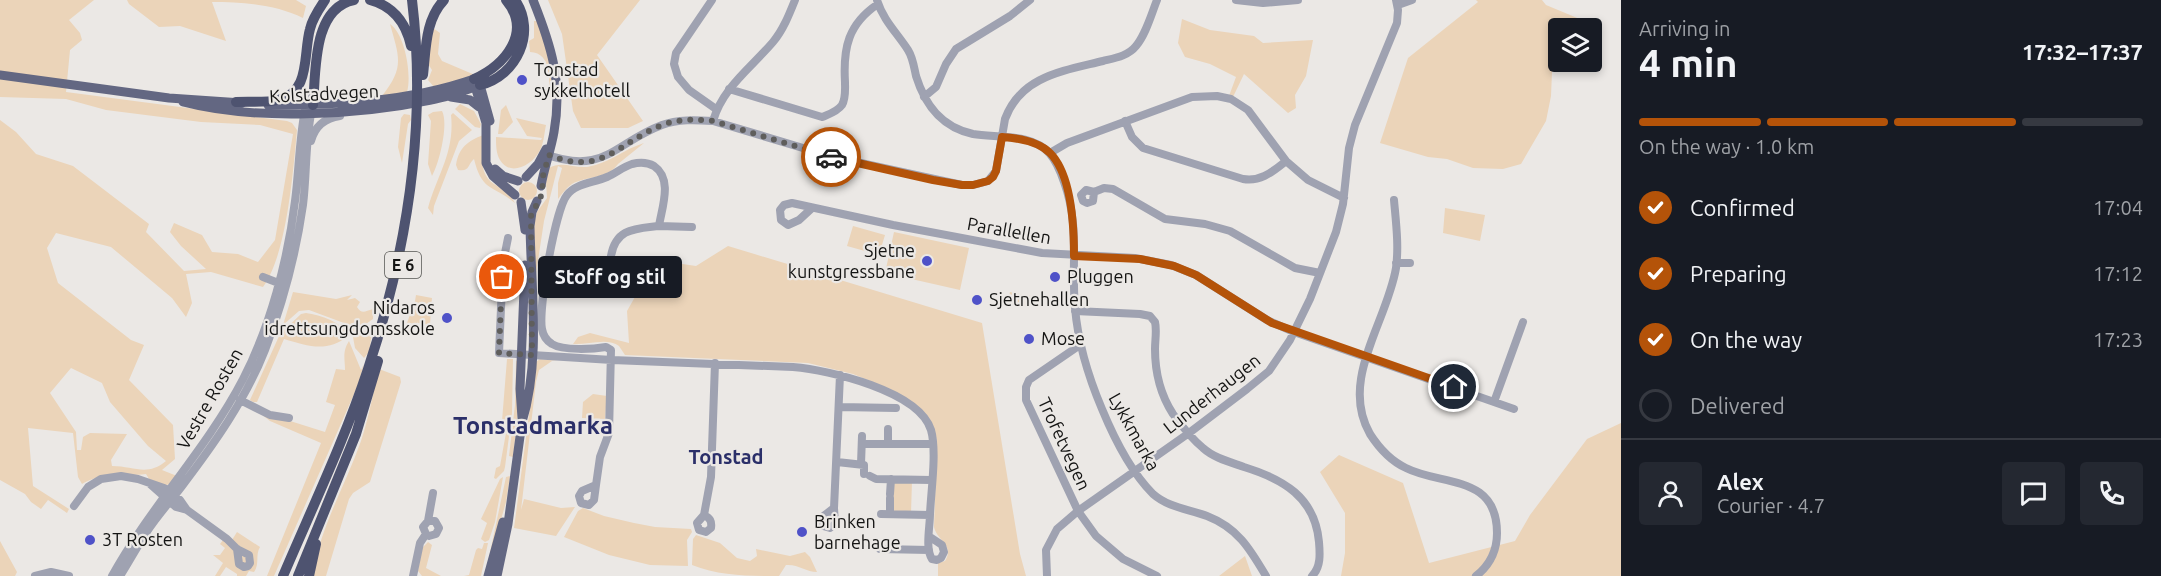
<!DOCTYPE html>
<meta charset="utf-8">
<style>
body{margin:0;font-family:Ubuntu,sans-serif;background:#242831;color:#f1f3f6;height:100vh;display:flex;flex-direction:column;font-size:22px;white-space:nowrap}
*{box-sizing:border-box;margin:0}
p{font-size:20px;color:#9ea1a6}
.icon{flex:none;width:33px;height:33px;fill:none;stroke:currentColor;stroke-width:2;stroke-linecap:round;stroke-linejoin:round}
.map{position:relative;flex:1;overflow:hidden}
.side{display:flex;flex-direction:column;background:#171b24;width:540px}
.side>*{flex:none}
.fabs{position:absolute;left:1548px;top:18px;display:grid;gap:12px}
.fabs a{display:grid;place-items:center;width:54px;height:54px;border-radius:6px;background:#171b24;box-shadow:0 3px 9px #0003;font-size:30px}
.pin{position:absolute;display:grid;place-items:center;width:51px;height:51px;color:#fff;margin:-26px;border:3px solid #fff;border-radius:50%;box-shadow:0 2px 6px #0007}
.courier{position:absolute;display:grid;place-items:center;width:60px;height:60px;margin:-30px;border:4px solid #b45309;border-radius:50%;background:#fff;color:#222;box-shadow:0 2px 8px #0007}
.bubble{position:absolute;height:42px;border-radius:6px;background:#171b24;box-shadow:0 3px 9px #0003;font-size:20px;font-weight:700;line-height:42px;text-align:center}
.headline em{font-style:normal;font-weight:700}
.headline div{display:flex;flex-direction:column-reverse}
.headline{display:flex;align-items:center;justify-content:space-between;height:102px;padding:0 18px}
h1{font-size:39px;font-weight:700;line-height:45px}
.bar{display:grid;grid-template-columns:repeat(4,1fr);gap:9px 6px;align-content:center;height:72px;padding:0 18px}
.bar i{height:8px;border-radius:4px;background:#363941}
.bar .on{background:#b45309}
.bar p{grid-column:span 4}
.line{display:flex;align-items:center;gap:15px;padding:0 18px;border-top:2px solid #363941}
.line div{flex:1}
.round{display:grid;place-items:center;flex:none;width:63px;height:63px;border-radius:6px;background:#242831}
ol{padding:0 18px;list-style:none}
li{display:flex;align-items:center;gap:18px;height:66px}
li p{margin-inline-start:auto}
li .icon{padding:6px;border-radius:50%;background:#b45309;color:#fff;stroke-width:4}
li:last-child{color:#9ea1a6}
li i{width:33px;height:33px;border:3px solid #363941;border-radius:50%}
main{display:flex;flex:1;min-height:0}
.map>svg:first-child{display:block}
</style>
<main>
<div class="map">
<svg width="1621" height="576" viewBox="0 0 1621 576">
<rect width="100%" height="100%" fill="#ebe8e5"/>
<path fill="#ebd4b9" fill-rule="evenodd" d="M0,0H94L69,20L80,33L82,40L70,50L66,92L287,121L292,123L297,130C293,172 287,254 263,287L211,272L186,274L192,303L186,317L172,298L111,247L56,233L47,248L58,283L131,340L144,345L129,380L173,425L175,459L162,470L177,476L172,483L164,486L149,479L146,474C122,477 104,471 82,484L78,477L73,433L28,428L33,486L69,509L67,513L48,500L41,509L31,502L25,494L0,480V120L16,132L36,154L73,166L149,224L146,232L184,271L206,269L181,246L170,232L174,223L202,235L212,252L238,254L258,262L275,240L293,134L260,125L201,122L106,110L66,99L0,97ZM71,368L102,383L110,402L148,446L166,461C147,477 134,466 112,466L111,460L127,434L90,433L83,437L81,450H77L76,432L50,393Z
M127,0H296L306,6L303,18C275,4 242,2 212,2L226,41L180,26L159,27L129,4Z
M548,0H640L597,55L643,121L628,128H581L573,111L562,34Z
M1476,0H1542L1546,5L1599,27L1598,42L1592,46V28H1558V62H1567L1552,72L1551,96L1546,121L1521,164L1503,169L1473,168L1447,159L1428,157L1380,143L1408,58L1478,2Z
M1182,19L1210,30L1254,36L1263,43L1313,40L1306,76L1295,95L1296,108L1288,113L1244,74L1233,97L1229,96L1236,77L1210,64L1185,57L1178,43Z
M534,21H537C544,43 557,73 550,96C548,81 553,53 530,52L529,41L534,38Z
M390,24C405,34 412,75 407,92L382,96C405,67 399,57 390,24Z
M433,28L440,33L438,54L442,61L475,75L434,87L428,80L432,70L428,64Z
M460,104L474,111L481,124L480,128L475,127L455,109Z
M506,105L513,122L502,134H498L501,110Z
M442,111C449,124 439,164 432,176L428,164L431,121L428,115L433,112Z
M453,113L472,130L459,141L434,206L433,215L428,208C437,175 455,152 451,115Z
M404,114L410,115L411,120L408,124L402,163L398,147L401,118Z
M516,118L546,125C544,134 544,144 539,152C532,165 510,177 500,160C496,154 496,144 496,137L541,140L542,138L527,136Z
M483,135C482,152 478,174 494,184C503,190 509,193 515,203C493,185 482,192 474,159C467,165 470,172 458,170L456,165C459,147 468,141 483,135Z
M644,143L618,164C608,179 586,176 572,184C566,188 562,194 558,199V183L562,168L558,166L544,221L535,280L533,242L535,220L537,212L547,198L546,182L549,168C561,161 573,168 587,167C608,164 624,149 644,143Z
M519 191a9 9 0 1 1 18 0a9 9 0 1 1-18 0Z
M1445,208L1485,215L1480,241L1443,233Z
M853,226L885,235L879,255L847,246Z
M894,232L969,248L960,290L885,273Z
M728,246L982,323L1020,554L1026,576H938V563L945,561C955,545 937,541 934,527L937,441L933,426L926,414L890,389L853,374L808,363L625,355C623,352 621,349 619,346C608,337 587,345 573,344L578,337L590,333L629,343L627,311L656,260L696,266Z
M590,264L608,265V295L588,294Z
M293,292L336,299L352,295L347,300L355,298L360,302L357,307C362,315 365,311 373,309V319L353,333L344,323L309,310L299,311L283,325Z
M1010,292L1031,296L1029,307L1007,303Z
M416,295L432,298L431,309L421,308L431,310L430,325L418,323V321L417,324L407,323L412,309L420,310V308L414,307Z
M306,313C321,315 342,322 348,336C327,353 308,346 284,339L257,402H253L250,400L280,334L301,314Z
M373,327L369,352L364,358L355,348L353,337Z
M349,341L361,370L364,364L358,385L274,576H267L321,443L270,421L261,414L287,420L325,432L335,405L326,402L336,369L345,370C345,359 342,352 349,341Z
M507,359H513L512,413L505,467L504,471L496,479L494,478L496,468L500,466L508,422L502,421Z
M540,359L558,361H552L539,370L536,382L521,510L524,499L561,508L575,507L556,536L514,528L536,362Z
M516,360L518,363L517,423L513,457L509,456L515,405Z
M379,369L400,377L401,382L370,482L353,493L349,499L326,576H312C320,528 345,486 361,441C369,417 373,393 379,369Z
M593,394L607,396L605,419L582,418L583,402Z
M1621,423V576H1341L1345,553V513L1320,472L1339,455L1403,483L1429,563L1515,541L1530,515L1587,439Z
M510,476L506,502L485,576L506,477Z
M503,477L495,522L489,540L485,542L481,539L487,523L481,519L500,479Z
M894,481H912L911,513L894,512L889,495Z
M583,508L604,516L634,523L655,527L691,529L692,532L687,540L688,566L650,565L609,555L564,537L578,511Z
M237,532L260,547C255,555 260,564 254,572L249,571L246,576H237V574L226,567L220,576H215L223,563L213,555H220L225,548L220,544L223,540H232Z
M696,535L720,543L737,558L750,561L757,556L756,549L790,556L805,552L810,557L817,572C806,572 798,564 786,565L779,576C749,576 719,576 692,565L693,539Z
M0,541L17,572L15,576H0Z
M428,542L432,545L426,568L441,576H422L418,571L422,548Z
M484,543H488L481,576H464L469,575L476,550L478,548L482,549Z
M1245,556L1252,576H1219Z"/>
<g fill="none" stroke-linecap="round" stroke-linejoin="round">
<path stroke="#9fa2b1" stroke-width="8" d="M712,0L676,53L674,64L678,77L689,90L716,109
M877,0C883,20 897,33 908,50C913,58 914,67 916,76C925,105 941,127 973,134C997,138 1033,133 1050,154C1057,162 1061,173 1064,182C1080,226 1071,264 1075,308C1078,343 1088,376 1102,409C1114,438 1130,471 1153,494C1169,508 1189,509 1207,516C1238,528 1250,549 1266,576
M1236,0L1263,3L1298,0
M1398,5L1412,0
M729,89L822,117C829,114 837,112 842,105C846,98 845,89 845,82C843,48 848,24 878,4
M924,97L936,87L946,64L956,49L1010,16L1030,0
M713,121C723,87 751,68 773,42C783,30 789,15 795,0
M1125,121L1132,137L1143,148L1243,179C1261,182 1272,172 1286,161
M311,141C315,126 325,118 340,116
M1050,153L1067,143L1192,97L1217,96L1231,99L1248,110L1286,161L1308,180L1344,198
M545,154C604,176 614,143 662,125C678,119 696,120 713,121L833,157L962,185H973L988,181L996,171L1005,119C1021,76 1063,71 1103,61C1115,58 1128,56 1136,46C1146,34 1151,15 1157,0
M1094,192L1093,201L1087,203L1083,201L1081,195L1086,190L1094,192L1104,188L1113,189L1165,219L1205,224L1230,231L1295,268L1320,273
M1394,200C1396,223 1399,246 1396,268C1387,322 1339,380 1370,434C1379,448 1391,461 1406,468C1441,486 1497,474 1497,533C1497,551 1490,565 1476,576
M812,208L799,220L788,225L781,220L780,210L784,205L792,203L893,225L1042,253L1135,258L1171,265L1196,275L1267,320L1294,332L1514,409
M508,238L503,263L499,353L612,360L793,367C829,370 919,391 931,430C937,451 931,491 930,514C930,527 925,548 932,559L937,560L941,558L944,552L942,545L930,537
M611,256C616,228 635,229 659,226
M1396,263H1410
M263,277L281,284
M1075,311L1140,314L1150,316L1155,322C1157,330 1155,340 1155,349C1155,372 1160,394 1173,414C1181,425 1192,439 1203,448C1214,458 1230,462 1244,467C1283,479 1315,497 1319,542C1320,554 1321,567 1312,576
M1080,345L1029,380L1026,387V400L1078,511L1096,536L1123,559L1157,576
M240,400L270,415L289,418
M1494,402L1523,322
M839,407L896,408
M866,444H933
M888,444V429
M837,462L864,465V474
M861,464L862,436
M870,476L876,479L931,480
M150,484L176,507L187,510L227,539L237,549L249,555L250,563L248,566L244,567L239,564L237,549
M596,485L594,500L589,505L581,503L579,496L582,491L596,485L600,457L609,433L611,350L606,347C594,349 563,351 552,344C547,341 543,335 542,329C538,310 555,210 567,195C576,183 594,183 607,177C616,173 623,167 632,164C640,162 647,162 654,166C673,179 662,207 659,226L692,227
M890,494L891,479
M74,506L88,487L101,479L121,476L138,479L164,488L180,500L187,510
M834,508L835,524L830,528L823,526L821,518L834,508L840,375
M881,514L930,515
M890,514V498
M704,515C710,518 712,521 711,528L706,532L699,530L697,523L704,515L711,477L715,363
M428,521L433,493
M880,549L929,550
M35,576L51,572L69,576
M112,576C150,507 206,450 243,379C270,327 288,259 295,201C299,171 299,140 305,110
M120,576C129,562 137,547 146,533C157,516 170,502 182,486C214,444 246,399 265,350C283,303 296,254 303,205C307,173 305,141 312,109
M413,576L420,543L426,534L423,527L428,521H435L439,528L436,534L429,536L426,534
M1047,576L1046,550L1057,529L1078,511L1189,433L1247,389L1269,371L1290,340L1310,299L1336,232L1343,204L1349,148L1355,125L1397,23L1398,10L1396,0"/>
<path stroke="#636782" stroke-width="9" d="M533,0C551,45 563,82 554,132C551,150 544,168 541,186
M0,75L169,98L242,103
M474,83L486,123V163L493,176L515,195
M480,85L490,121
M451,97L470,100L479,107
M183,102C255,121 359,115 431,100C448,97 464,91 480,85
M268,105C337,105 408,102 474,79
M495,169L503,176L518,181
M526,177L538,164L546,149
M521,202L525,230
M522,418L520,389L525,265
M488,576L503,522
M497,576L508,524L522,422C541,360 531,289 530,226L532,212L537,201"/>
<path stroke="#4e5370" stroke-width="10" d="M370,0C393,6 406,23 411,46
M423,75C426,49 425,20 444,0
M474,79C505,65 533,32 506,0
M480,85C517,76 537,32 515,0
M236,102C250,101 265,103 278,100C311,93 303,54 310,29C312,19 319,9 325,0
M313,105C316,73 312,8 354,0
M283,576C312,508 345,439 368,369C407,251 427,124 412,0
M298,576L356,434L378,361
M309,576L316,544"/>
</g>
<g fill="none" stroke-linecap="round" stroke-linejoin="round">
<path stroke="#5f5e5c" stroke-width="6" stroke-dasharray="0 10.8" d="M502,277L499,353L532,355L531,216L542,194L543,176L549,155C602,177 619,142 662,125C678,119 696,119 713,121L831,157"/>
<path stroke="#b45309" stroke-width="8" d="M831,157L933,180L962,185H973L988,181L993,177L996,171L1002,137C1017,138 1038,141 1050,153C1072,175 1074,227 1074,256L1140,259L1174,266L1196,275L1272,323L1454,387"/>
</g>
<g fill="#4f52c8" stroke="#ebe8e5" stroke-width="2">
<circle cx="522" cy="80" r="6"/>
<circle cx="927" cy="261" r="6"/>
<circle cx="1055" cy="277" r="6"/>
<circle cx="977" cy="300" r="6"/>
<circle cx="447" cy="318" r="6"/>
<circle cx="1029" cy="339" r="6"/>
<circle cx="802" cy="532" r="6"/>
<circle cx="90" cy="540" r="6"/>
</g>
<g text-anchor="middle" stroke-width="4.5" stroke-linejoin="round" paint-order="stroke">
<rect fill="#ebe8e5" stroke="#545452" stroke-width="1.5" x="385" y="252" width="36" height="26" rx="4.5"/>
<g font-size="16" font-weight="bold" fill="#141413">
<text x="403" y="271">E 6</text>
</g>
<g font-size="18" fill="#141413" stroke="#ebe8e5" text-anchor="start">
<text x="534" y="76">Tonstad<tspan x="534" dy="21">sykkelhotell</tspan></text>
<text x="915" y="257" text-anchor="end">Sjetne<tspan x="915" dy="21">kunstgressbane</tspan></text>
<text x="1067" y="283">Pluggen</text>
<text x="989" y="306">Sjetnehallen</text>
<text x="435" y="314" text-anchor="end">Nidaros<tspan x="435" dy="21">idrettsungdomsskole</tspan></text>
<text x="1041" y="345">Mose</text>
<text x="814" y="528">Brinken<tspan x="814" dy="21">barnehage</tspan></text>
<text x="102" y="546">3T Rosten</text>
</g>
<g font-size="18" fill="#141413" stroke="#ebe8e5">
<text transform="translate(324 94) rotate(-3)" y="6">Kolstadvegen</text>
<text transform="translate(1009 231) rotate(10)" y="6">Parallellen</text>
<text transform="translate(1212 394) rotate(-38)" y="6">Lunderhaugen</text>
<text transform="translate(210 399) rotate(-60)" y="6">Vestre Rosten</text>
<text transform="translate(1134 432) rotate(61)" y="6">Lykkmarka</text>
<text transform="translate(1064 444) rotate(65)" y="6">Trofetvegen</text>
</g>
<g font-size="20" font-weight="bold" fill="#2b2f69" stroke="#ebe8e5">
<text x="726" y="464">Tonstad</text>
</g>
<g font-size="24" font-weight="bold" fill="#2b2f69" stroke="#ebe8e5">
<text x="533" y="434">Tonstadmarka</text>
</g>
</g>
</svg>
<div class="fabs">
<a><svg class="icon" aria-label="layers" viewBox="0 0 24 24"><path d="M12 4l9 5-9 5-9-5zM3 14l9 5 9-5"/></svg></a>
</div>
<div class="pin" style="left:502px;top:277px;background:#ea580c"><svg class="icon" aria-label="bag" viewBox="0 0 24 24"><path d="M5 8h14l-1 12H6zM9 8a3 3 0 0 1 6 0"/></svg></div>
<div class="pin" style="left:1454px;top:387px;background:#1f2937"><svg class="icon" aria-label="home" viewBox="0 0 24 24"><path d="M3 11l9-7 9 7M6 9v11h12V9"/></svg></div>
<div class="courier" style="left:831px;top:157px"><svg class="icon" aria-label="car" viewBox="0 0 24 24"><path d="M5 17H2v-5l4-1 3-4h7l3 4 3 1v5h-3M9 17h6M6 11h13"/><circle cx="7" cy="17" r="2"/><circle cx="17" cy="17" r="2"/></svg></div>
<div class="bubble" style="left:538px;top:256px;width:144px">Stoff og stil</div>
</div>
<section class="side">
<div class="headline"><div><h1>4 min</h1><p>Arriving in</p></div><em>17:32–17:37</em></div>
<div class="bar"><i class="on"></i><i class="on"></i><i class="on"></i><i></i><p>On the way · 1.0 km</p></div>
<ol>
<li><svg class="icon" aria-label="check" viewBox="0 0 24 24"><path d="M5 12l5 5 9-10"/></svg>Confirmed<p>17:04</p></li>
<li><svg class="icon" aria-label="check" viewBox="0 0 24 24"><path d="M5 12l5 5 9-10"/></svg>Preparing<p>17:12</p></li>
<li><svg class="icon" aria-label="check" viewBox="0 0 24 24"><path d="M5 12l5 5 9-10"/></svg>On the way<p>17:23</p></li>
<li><i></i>Delivered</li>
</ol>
<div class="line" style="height:108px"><a class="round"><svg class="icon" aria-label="person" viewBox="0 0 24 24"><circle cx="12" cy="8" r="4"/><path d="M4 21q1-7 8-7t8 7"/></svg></a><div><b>Alex</b><p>Courier · 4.7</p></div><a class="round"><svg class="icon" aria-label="chat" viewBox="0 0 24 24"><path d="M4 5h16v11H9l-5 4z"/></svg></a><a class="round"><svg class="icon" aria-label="phone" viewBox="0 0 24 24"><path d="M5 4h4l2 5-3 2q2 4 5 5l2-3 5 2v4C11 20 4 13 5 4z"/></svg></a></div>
</section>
</main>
